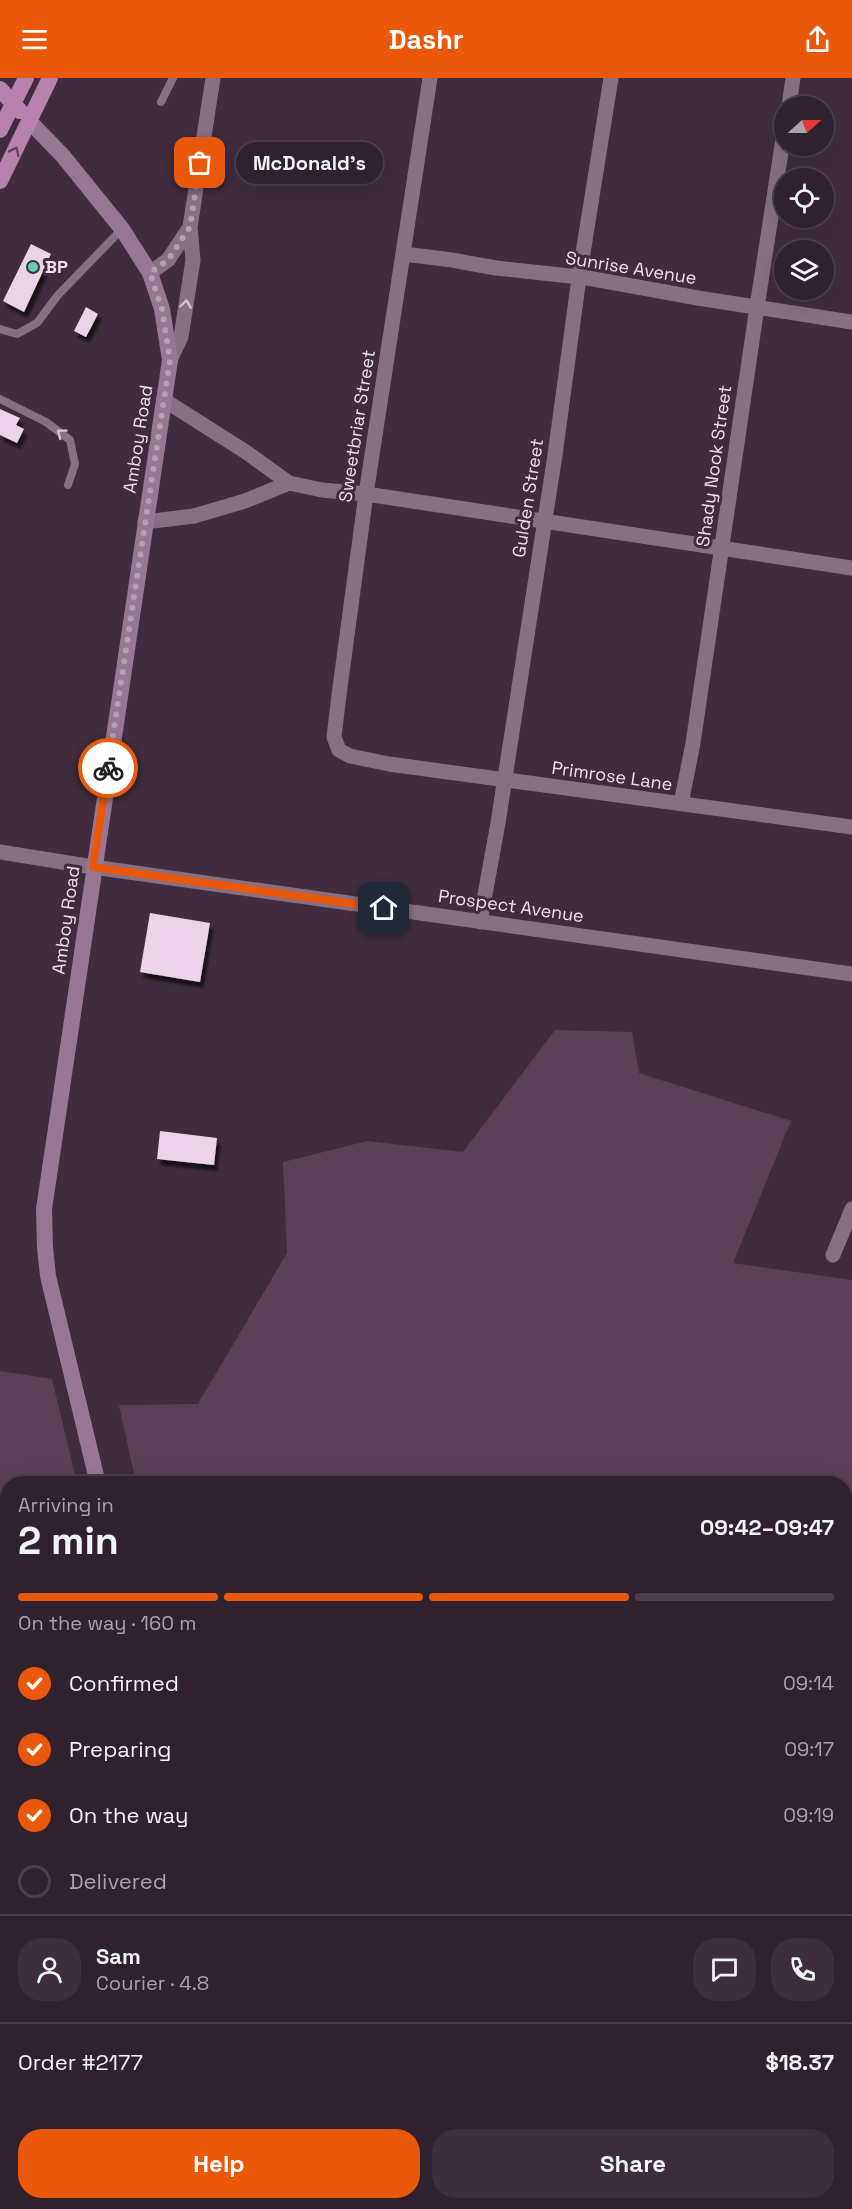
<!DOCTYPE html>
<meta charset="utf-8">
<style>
body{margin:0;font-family:"Space Grotesk",sans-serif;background:#3c2e3a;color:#f1f3f6;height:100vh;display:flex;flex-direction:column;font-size:22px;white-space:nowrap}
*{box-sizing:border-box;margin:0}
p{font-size:20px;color:#a8a3aa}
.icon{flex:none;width:33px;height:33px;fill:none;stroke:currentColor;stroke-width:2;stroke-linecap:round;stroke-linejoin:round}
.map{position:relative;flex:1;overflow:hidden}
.panel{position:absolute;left:0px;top:1398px;width:852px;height:734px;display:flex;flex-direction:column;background:#30212e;border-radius:24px 24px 0 0;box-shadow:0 6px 24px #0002,0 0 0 2px #4b3e4a}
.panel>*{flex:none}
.needle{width:39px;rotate:69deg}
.buttons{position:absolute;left:774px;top:18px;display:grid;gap:12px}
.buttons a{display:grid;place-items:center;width:60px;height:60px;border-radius:50%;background:#30212e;box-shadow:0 6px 24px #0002,0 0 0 2px #4b3e4a;font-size:30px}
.pin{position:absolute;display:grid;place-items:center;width:51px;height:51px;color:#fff;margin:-26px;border-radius:12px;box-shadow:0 3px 9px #0006}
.courier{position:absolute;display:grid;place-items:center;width:60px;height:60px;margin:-30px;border:4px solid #ea580c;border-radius:50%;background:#fff;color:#222;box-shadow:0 2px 8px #0007}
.bubble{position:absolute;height:42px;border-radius:21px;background:#30212e;box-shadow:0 6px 24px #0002,0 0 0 2px #4b3e4a;font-size:20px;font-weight:700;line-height:42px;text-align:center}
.summary em{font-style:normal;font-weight:700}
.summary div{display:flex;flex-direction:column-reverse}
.summary{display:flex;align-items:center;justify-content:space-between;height:102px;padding:0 18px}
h1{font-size:39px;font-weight:700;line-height:45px}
.bar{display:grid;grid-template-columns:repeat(4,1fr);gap:9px 6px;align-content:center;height:72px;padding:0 18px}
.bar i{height:8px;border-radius:4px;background:#4b3e4a}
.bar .active{background:#ea580c}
.bar p{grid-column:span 4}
.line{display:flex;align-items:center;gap:15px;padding:0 18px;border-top:2px solid #4b3e4a}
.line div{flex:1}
.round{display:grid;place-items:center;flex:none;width:63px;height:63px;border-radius:24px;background:#3c2e3a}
ol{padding:0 18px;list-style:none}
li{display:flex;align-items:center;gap:18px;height:66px}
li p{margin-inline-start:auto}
li .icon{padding:6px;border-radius:50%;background:#ea580c;color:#fff;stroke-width:4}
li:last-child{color:#a8a3aa}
li i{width:33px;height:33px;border:3px solid #4b3e4a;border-radius:50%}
.action{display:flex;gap:12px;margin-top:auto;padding:12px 18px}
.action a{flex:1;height:69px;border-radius:24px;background:#ea580c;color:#fff;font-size:24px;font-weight:700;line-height:69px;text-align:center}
.action a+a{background:#3c2e3a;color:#f1f3f6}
header{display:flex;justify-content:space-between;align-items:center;height:78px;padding:0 18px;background:#ea580c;color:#fff;font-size:27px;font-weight:700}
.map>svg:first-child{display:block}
</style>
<header><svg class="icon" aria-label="menu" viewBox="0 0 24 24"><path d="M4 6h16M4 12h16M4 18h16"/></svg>Dashr<svg class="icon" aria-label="share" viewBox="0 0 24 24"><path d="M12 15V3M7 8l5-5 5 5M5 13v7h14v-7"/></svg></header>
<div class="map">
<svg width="852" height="2131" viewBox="0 0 852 2131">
<defs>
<filter id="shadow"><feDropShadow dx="3.5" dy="6" stdDeviation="1.5" flood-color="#0009"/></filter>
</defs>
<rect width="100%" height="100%" fill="#402c3e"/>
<path fill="#5b4058" d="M555,952L632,954L639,995L791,1043L733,1185L852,1202V1912L845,1943L844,1406L136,1405L119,1327L198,1326L287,1175L283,1084L367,1063L463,1074Z
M0,1293L52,1301L77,1405L8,1406V1809L0,1810Z"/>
<path fill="#290c27" d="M7,1809L8,2124H45L43,2126L44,2131H0V1810Z
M845,2110L852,2115V2131H135L109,2124H844Z"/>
<path fill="#edd3e9" filter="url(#shadow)" d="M31,166L51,176L24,234L3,223Z
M86,229L98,236L86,259L74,253Z
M0,331L20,340L16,347L24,351L17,365L0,357Z
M150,835L210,845L200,904L140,894Z
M160,1053L217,1060L214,1087L157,1081Z"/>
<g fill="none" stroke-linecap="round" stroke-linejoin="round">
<path stroke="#9f8f9d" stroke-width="3" stroke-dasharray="6 3" stroke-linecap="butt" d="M0,1823H8
M0,1886L8,1888
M0,1957L8,1959
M25,2124L27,2131
M152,2131L154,2124
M287,2131L288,2124
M368,2131L369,2124"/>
<path stroke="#877084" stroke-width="8" d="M161,24L173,0
M0,251L17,256L37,245L58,217L122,151
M0,321L46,344L70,362L75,386L68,407"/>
<path stroke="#877084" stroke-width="15" d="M430,0L366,416L339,617L334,659L339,672L350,678L389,686L852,749
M789,28L793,0
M404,176L452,182L496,190L588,200L698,220L852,244
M150,195L168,182L190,149
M170,282L181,259L193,182L190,149L213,0
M164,322L246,374L289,405L322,412L366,416L852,490
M145,444L194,438L245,423L289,405
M681,726L693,665L757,229L784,55
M0,774L93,789L852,896
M480,844L498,745L555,377L579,200L611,0
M833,1177L852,1131"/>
<path stroke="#987794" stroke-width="16" d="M29,43L63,78L122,151L150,195L162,231L170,282L44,1131L45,1169L48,1198L98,1406
M206,2131V2124"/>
<path stroke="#b683b0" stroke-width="16" d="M0,11L20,33
M0,52L26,0
M0,103L50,0"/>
</g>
<defs><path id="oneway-chevron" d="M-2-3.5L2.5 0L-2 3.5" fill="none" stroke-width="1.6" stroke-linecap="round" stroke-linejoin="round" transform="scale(1.5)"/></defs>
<use stroke="#634660" href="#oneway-chevron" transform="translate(15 73) rotate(-64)"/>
<g stroke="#d4c5d2">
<use href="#oneway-chevron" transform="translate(186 226) rotate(-82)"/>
<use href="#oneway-chevron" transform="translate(61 355) rotate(-143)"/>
</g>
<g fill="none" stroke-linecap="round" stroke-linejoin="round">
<path stroke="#b1a2af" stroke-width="6" stroke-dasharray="0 10.8" d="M108,690L170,282L162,231L150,195L168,182L190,149L200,85"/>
<path stroke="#ea580c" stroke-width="8" d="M108,690L93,789L384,830"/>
</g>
<circle fill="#5cceba" stroke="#402c3e" stroke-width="2" cx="33" cy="189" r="6"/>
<g text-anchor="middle" stroke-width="6" stroke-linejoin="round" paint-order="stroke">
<g font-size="18" font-weight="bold" fill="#eee1ec" stroke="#402c3e" text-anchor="start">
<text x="45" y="195">BP</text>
</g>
<g font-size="18" fill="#eee1ec" stroke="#402c3e">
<text transform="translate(631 190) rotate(9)" y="6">Sunrise Avenue</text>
<text transform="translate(357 348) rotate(-81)" y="6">Sweetbriar Street</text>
<text transform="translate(138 361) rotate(-81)" y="6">Amboy Road</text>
<text transform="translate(714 388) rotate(-82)" y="6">Shady Nook Street</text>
<text transform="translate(528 420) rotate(-81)" y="6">Gulden Street</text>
<text transform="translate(612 698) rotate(8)" y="6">Primrose Lane</text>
<text transform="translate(511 828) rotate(8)" y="6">Prospect Avenue</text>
<text transform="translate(66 842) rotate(-82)" y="6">Amboy Road</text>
</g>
</g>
</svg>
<div class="buttons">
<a><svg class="needle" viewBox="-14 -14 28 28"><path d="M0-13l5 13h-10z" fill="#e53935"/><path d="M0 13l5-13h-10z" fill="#a8a3aa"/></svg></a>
<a><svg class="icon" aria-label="locate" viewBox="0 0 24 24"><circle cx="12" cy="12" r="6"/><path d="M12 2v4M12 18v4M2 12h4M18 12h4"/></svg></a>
<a><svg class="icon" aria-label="layers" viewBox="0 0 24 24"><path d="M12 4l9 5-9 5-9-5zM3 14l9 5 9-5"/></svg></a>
</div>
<div class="pin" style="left:200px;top:85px;background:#ea580c"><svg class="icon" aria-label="bag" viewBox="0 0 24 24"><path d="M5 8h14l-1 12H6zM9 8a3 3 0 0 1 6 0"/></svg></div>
<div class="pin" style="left:384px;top:830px;background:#1f2937"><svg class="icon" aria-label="home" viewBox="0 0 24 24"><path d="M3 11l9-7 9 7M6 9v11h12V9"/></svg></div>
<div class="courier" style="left:108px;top:690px"><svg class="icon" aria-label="bike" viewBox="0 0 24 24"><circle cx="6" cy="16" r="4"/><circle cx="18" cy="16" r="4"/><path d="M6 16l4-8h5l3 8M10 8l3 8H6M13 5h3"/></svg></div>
<div class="bubble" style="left:236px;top:64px;width:147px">McDonald's</div>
<section class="panel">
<div class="summary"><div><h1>2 min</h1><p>Arriving in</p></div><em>09:42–09:47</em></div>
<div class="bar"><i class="active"></i><i class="active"></i><i class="active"></i><i></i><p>On the way · 160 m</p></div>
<ol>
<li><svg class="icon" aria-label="check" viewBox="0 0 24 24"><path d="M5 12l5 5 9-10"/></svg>Confirmed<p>09:14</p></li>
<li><svg class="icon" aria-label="check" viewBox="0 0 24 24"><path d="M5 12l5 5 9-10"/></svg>Preparing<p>09:17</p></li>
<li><svg class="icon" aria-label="check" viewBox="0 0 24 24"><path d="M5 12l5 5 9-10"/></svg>On the way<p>09:19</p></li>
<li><i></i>Delivered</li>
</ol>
<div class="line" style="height:108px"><a class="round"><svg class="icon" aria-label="person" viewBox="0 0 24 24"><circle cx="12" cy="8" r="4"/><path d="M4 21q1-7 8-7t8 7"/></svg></a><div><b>Sam</b><p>Courier · 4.8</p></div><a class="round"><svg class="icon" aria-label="chat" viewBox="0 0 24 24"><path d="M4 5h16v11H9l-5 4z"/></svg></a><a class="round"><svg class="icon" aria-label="phone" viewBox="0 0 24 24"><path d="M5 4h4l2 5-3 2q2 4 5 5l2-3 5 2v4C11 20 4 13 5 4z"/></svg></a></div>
<div class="line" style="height:78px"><div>Order #2177</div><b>$18.37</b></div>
<div class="action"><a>Help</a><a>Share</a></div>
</section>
</div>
